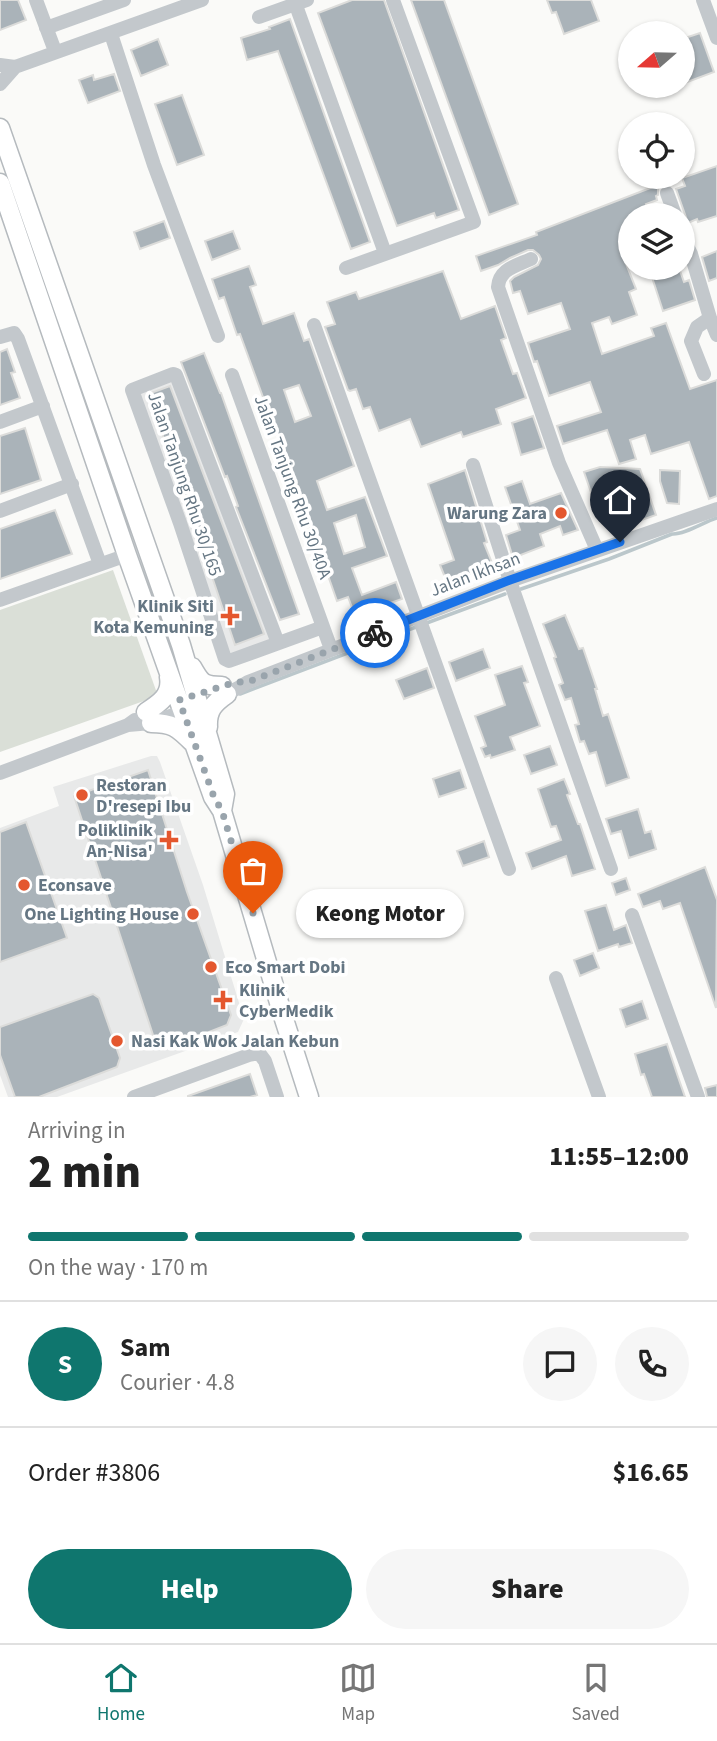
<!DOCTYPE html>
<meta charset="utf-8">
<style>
body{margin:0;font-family:"Source Sans 3",sans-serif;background:#f6f6f6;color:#222;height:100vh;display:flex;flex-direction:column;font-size:26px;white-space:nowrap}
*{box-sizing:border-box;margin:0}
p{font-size:23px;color:#767676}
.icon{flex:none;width:38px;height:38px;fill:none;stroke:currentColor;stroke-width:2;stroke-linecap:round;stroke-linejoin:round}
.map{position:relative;height:1097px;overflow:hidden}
.side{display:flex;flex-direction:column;background:#fff;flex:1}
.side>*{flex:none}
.needle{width:46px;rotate:250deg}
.controls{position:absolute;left:618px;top:21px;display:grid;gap:14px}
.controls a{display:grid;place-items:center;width:77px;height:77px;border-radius:50%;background:#fff;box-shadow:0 2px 5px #0004;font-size:35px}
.pin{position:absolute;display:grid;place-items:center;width:60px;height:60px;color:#fff;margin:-72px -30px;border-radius:50% 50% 50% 0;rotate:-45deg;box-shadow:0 0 7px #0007}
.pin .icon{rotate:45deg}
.courier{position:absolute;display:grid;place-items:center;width:70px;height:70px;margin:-35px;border:5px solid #1a73e8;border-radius:50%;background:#fff;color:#222;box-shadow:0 2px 9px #0007}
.bubble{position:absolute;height:49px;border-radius:24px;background:#fff;box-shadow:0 2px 5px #0004;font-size:23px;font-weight:800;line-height:49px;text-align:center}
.headline em{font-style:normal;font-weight:800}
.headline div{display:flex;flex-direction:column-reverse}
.headline{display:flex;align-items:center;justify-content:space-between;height:119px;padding:0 28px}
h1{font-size:46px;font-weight:800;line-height:52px}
.bar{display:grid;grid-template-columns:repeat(4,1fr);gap:10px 7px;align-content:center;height:84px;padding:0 28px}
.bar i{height:9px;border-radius:5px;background:#e0e0e0}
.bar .active{background:#0f766e}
.bar p{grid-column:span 4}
.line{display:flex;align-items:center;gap:18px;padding:0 28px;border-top:2px solid #e0e0e0}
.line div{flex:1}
.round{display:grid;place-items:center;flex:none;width:74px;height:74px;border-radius:37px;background:#f6f6f6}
.cta{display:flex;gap:14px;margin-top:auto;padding:14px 28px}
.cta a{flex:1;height:80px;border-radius:42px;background:#0f766e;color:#fff;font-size:28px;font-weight:800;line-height:80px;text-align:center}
.cta a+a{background:#f6f6f6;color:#222}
.tab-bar{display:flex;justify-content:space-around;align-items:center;height:98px;border-top:2px solid #e0e0e0;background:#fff;font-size:19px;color:#767676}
.tab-bar a{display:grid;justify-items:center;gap:4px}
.tab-bar .active{color:#0f766e}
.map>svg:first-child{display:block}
</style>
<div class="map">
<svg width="717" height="1097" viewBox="0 0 717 1097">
<rect width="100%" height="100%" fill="#fafaf8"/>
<path fill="#e8e9e9" d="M174,378L273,641L228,657L137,392Z
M151,756H157L160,762L203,885L244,1019L238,1032L57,1097H8L0,1075V828L59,806L53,787Z"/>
<path fill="#dadfd7" d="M113,570L158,696L0,752V610Z"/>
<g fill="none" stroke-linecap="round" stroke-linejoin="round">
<path stroke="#bbc7cb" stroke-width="3.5" d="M521,589L609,559L672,534C684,535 704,522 717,518
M424,624L505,594
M240,694L416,627"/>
</g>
<path fill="#aab3b9" stroke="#dcdcda" stroke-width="2" fill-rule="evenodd" d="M0,0H18L26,20L0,30Z
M352,0H384L459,210L436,218L434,213L397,226L318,13Z
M411,0H444L518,204L489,215Z
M547,0H591L599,21L564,34L556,12L552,13Z
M290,19L370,242L351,249L278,51L247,60L241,38L270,29L269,27Z
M700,33L714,72L682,84V39Z
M158,39L168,65L141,76L131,50Z
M114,74L120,91L88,103L79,80L93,75L94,80Z
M182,95L204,155L177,165L155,104Z
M717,166V216L698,222L697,219L688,223L676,189L685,186L682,178Z
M658,185V195L656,196L657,200L646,204L648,210L635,215H630L629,219L626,220L630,231V253L623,256L636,289L629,292L637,315L612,324L609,317L592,323L602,354L654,336L651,328L666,323L690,389L717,380V496L709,499L689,442L651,454L645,435L630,440L636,459L619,464L607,430L563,444L557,426L601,412L590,382L549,396L537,361L534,362L528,343L570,329L561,303L528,314L520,291L513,293L510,281L514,277L538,265L541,259L539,255L533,250H528L510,258L498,265L481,271L476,256L537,235L536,232Z
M164,221L170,238L140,249L134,232Z
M233,231L240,249L212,260L205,241Z
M717,251V278L709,281L702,257Z
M249,266L256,285L250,287L263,324L294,313L304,341L309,339L354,466L317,481L327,510L365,497L387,556L352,568L362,595L396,582L402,599L373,609L371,603L353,610L348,597L337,601L325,567H323L296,484L295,485L240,334L237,335L224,297L219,299L212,279ZM299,385L311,416L295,422L284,390ZM356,515L365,547L344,554L334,523Z
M649,268H679L684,282L689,280L695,300L663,311Z
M443,271L461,319L495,306L506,338L501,340L513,374L517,373L526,398L496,409L501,424L463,437L461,432L421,447L410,419L379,431L370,407L363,409L356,389L350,391L348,390L325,327L335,324L327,302L356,292L359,299Z
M7,349L15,372L11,373L20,398L0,405V352Z
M204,353L220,393H221L299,614L280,620L236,507L238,506L227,476L225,477L181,362Z
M170,386L264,634L235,645L194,523L148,394Z
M533,416L544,448L521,455L512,423Z
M25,428L41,480L0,494V436Z
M600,467L640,469L656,515L639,521L636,511L607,521L602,505L596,507L584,472Z
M465,470L487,542L484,543L494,568L459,581L460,584L449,587L440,565L454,560L428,484Z
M660,470L680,471L679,504L667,503L660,481Z
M522,481L530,504L561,493L578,530L563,535L560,526L540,534L544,546L513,558L506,535L520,530L505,487Z
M55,510L72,554L0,579V529Z
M565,615L579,649L583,648L597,689H595L603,716L608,714L629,778L606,786L596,752L589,754L584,741L580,742L575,725L579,724L571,698L565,700L559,685L563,683L554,658L556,657L543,624Z
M483,649L490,668L456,681L449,662Z
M522,666L528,682L524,683L540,726L510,737L515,750L491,758L490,755L485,757L481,748L486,746L475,716L505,705L495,675Z
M427,668L434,688L404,699L396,680Z
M550,746L557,765L531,774L524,755Z
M148,770L187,892L231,1015L227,1025L163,1050L157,1047L74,796Z
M460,770L466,788L439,797L433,779Z
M564,779L570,794L567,795L578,824H580L595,869L572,876L566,856L532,869L526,853L561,840L556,826L551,827L538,789Z
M638,809L645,833L651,831L656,849L629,858L621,831L611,834L606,819Z
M26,822L67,938L0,962V832Z
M484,841L489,857L463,866L457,851Z
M705,867L717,900L716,1008L680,903L663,909L660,901L643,907L638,894Z
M626,878L630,890L616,895L612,883Z
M606,905L614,930L626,925L632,943L619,947L618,944L598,951L585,911Z
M593,953L599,968L580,976L574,960Z
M93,994L99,998L120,1058L117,1067L39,1097H15L0,1055V1027Z
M642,1001L648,1019L626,1027L620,1009Z
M667,1044L677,1074L685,1097H652L644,1074L641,1075L635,1054Z
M250,1074L257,1095L250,1097H188V1096Z
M717,1085V1097H707L705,1088Z"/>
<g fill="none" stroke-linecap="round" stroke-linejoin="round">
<g stroke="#b5babe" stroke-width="21">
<path id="major" d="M0,128L181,645L225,794L222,811
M0,183L127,555L213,797L222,811L283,1016L309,1097
M192,667C201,683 203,686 222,686
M146,712C160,703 172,695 169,677
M151,723C172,723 177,727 192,742
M208,727C207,710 214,703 227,694"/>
</g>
<path stroke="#c3c8cc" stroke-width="14" d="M36,0L55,51
M294,0L385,253
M703,0L717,38
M259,17L307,0
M46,28L124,0
M111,34L154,165L218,336
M0,65L15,67L202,0
M0,84L15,67
M667,193L675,215
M682,236L691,254L710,318L697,327L691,341L704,374
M531,259C516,266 499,269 498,287L559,463L597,550
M346,268L474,222L393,0
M710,318L717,335
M314,325L509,869
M0,337L14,333L18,339L100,564
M232,375L331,649
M0,422L43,406
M473,465L510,581L611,869
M0,511L72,484
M0,600L127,555
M278,643L176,375L173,374L132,390L180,523L225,659L229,661L323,627
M218,698L238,688L248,682L510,581L717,509
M128,725L151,723L192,708
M0,773L128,725L135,720
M632,915L698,1097
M556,978L599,1097
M134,1097L249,1055L259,1053L265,1061L277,1097"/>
<use href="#major" stroke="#fff" stroke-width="18"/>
</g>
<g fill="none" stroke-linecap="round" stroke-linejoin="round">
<path stroke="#99a4ac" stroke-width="7" stroke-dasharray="0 12.6" d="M253,913L222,811L214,797L179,700L236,682H248L375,633"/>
<path stroke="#1a73e8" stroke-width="9" d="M375,633L510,580L620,542"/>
</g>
<g fill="#e4572e" stroke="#fff" stroke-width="2.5">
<circle cx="561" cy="513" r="7"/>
<path d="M226.5 605.5h7v7h7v7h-7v7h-7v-7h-7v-7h7z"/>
<circle cx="82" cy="795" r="7"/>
<path d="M165.5 829.5h7v7h7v7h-7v7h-7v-7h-7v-7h7z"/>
<circle cx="24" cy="885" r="7"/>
<circle cx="193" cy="914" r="7"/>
<circle cx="211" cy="967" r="7"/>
<path d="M219.5 989.5h7v7h7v7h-7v7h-7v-7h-7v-7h7z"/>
<circle cx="117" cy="1041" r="7"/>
</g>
<g text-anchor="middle" stroke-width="7" stroke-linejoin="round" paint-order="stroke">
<g font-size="18" fill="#657683" stroke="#fff">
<text transform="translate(185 484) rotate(71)" y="6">Jalan Tanjung Rhu 30/165</text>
<text transform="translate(293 487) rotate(70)" y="6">Jalan Tanjung Rhu 30/40A</text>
<text transform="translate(475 574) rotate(-21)" y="6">Jalan Ikhsan</text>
</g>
<g font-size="18" font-weight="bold" fill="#657683" stroke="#fff" text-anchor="start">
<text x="547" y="519" text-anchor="end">Warung Zara</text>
<text x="214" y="612" text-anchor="end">Klinik Siti<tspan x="214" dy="21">Kota Kemuning</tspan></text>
<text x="96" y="791">Restoran<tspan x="96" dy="21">D'resepi Ibu</tspan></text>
<text x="153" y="836" text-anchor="end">Poliklinik<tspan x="153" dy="21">An-Nisa'</tspan></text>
<text x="38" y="891">Econsave</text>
<text x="179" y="920" text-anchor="end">One Lighting House</text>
<text x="225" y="973">Eco Smart Dobi</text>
<text x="239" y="996">Klinik<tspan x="239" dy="21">CyberMedik</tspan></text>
<text x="131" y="1047">Nasi Kak Wok Jalan Kebun</text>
</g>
</g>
</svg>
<div class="controls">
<a><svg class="needle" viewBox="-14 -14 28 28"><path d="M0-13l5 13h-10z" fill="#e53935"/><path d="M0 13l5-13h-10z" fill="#767676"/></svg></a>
<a><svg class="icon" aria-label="locate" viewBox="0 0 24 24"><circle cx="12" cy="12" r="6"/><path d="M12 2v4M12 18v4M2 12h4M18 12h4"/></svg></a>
<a><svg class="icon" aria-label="layers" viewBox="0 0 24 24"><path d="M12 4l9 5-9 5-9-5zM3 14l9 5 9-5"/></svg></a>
</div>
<div class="pin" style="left:253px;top:913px;background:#ea580c"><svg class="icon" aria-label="bag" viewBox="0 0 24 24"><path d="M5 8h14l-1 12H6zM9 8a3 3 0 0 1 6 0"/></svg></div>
<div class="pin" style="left:620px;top:542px;background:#1f2937"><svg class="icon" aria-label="home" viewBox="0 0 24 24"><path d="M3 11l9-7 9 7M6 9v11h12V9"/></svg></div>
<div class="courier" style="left:375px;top:633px"><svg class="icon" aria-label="bike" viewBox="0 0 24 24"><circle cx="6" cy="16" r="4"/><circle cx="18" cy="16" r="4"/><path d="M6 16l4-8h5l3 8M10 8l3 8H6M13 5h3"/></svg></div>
<div class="bubble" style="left:296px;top:889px;width:168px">Keong Motor</div>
</div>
<section class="side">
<div class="headline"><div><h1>2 min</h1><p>Arriving in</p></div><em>11:55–12:00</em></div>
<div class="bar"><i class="active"></i><i class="active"></i><i class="active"></i><i></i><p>On the way · 170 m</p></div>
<div class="line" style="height:126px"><b class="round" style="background:#0f766e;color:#fff">S</b><div><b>Sam</b><p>Courier · 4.8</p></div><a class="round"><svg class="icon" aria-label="chat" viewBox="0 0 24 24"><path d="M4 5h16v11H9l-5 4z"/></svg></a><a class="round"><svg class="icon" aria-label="phone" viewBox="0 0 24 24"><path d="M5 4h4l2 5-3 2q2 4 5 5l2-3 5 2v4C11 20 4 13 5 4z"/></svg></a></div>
<div class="line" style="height:91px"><div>Order #3806</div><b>$16.65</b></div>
<div class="cta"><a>Help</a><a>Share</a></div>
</section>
<nav class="tab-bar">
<a class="active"><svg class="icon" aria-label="home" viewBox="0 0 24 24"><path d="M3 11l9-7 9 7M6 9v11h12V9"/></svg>Home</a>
<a><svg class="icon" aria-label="map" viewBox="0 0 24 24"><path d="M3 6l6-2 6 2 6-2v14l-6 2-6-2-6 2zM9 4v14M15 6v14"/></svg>Map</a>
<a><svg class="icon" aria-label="saved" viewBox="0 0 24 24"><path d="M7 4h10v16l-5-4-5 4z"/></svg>Saved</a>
</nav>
